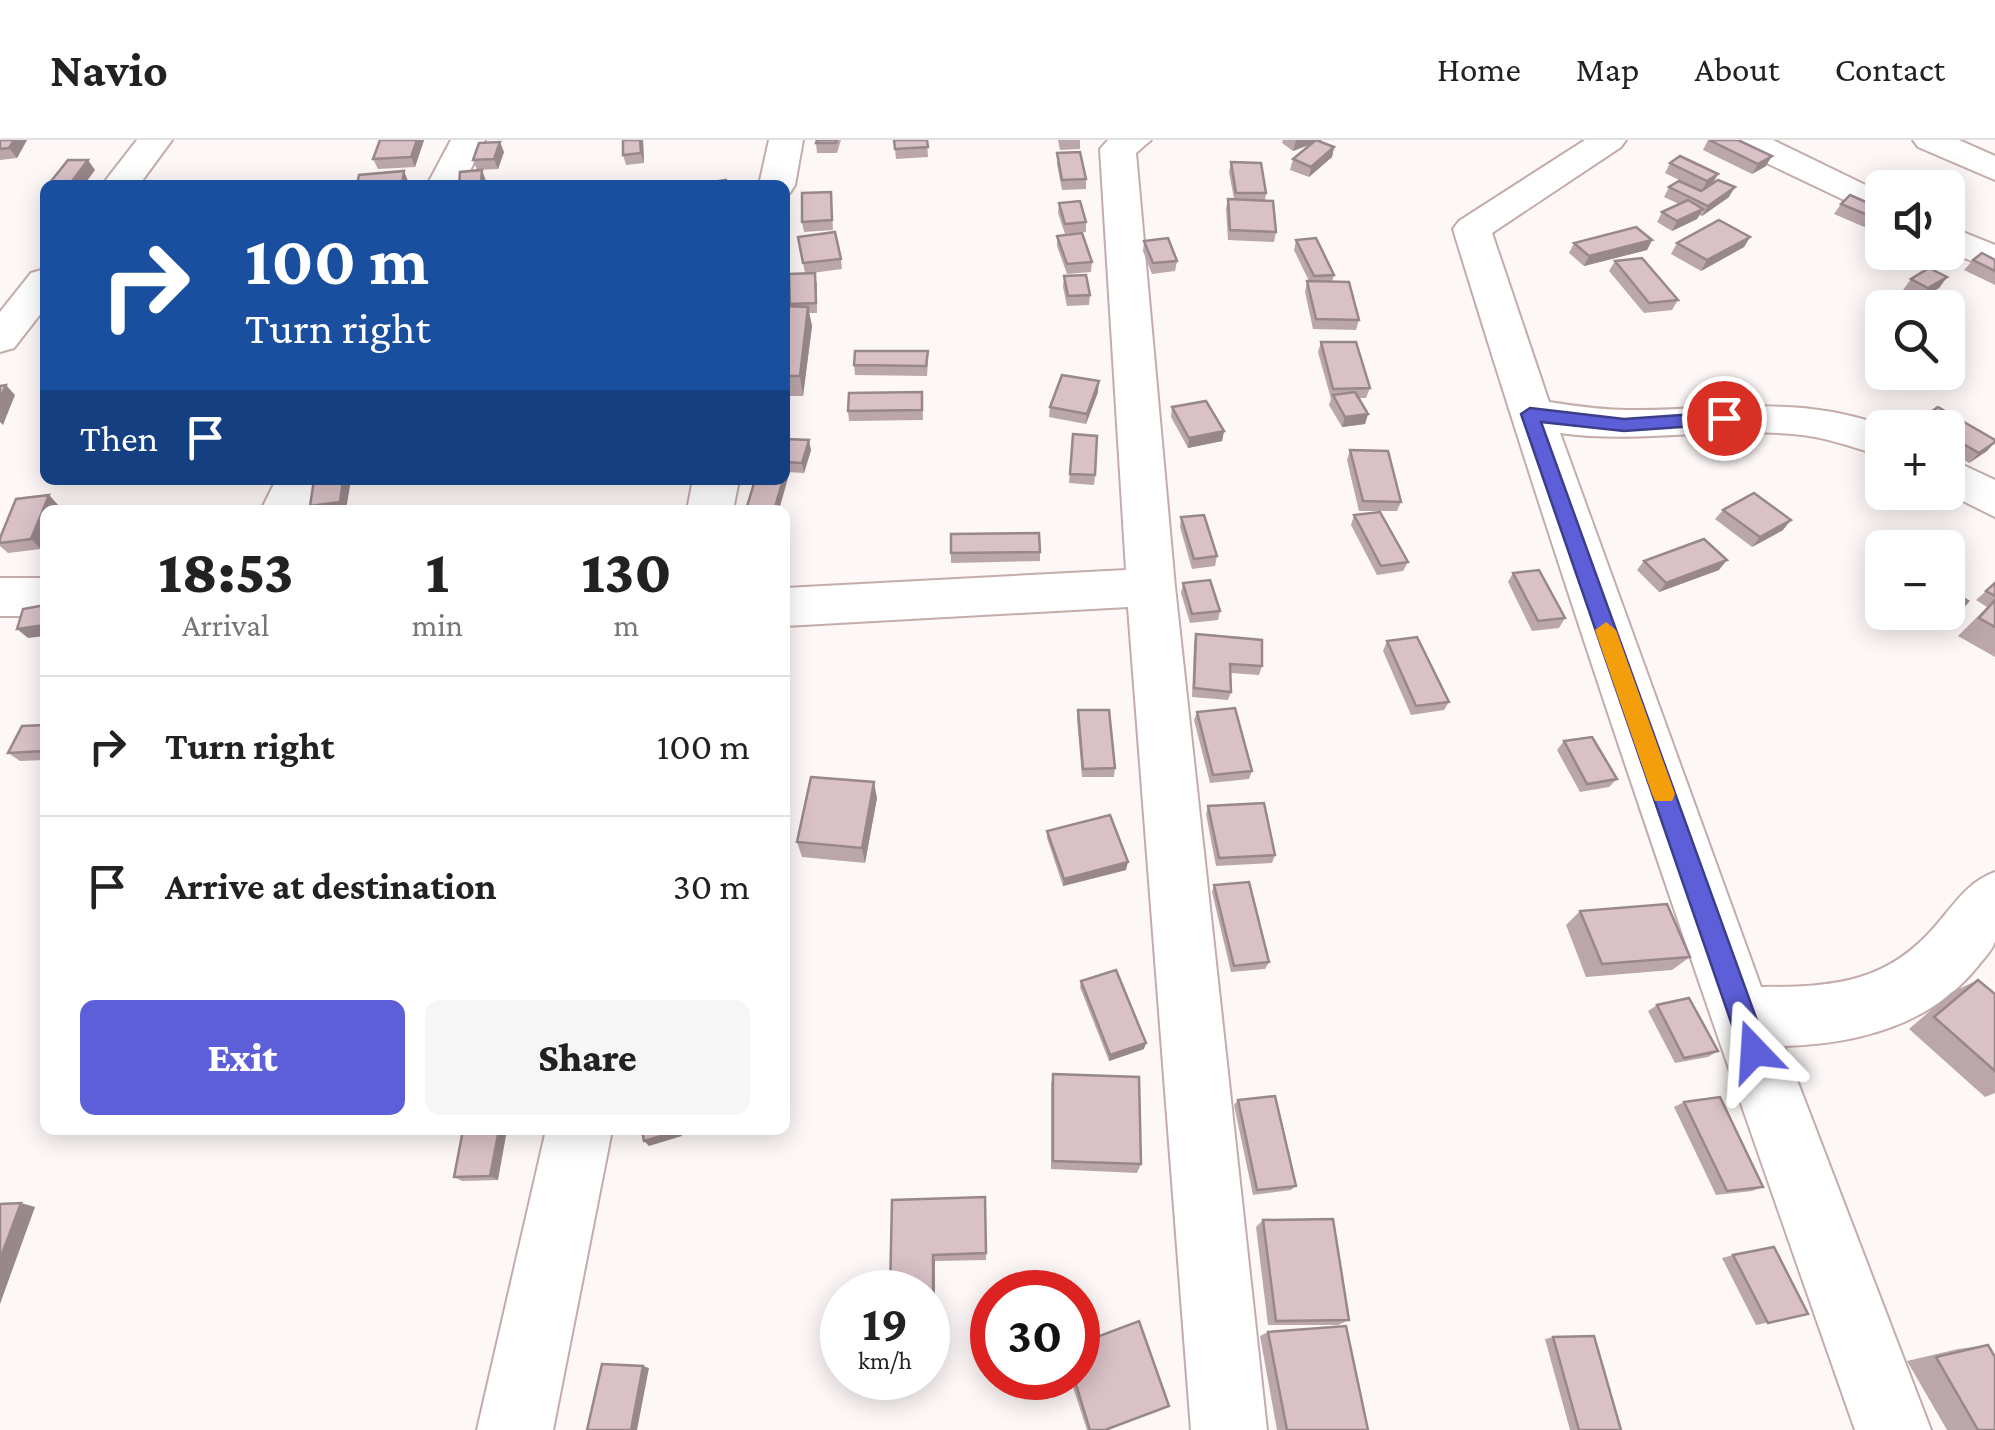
<!DOCTYPE html>
<html lang="en">
<head>
<meta charset="utf-8">
<style>
	:root { --surface:#fff; --page:#f6f6f6; --text:#222; --muted:#767676; --line:#e0e0e0; --accent:#5c5fd7 }
	body { margin:0; font-family:"Crimson Pro",serif; background:var(--page); color:var(--text); height:100vh; display:flex; flex-direction:column; font-size:38px; white-space:nowrap }
	* { box-sizing:border-box; margin:0 }
	p { font-size:32px; color:var(--muted) }
	.icon { flex:none; width:55px; height:55px; fill:none; stroke:currentColor; stroke-width:2; stroke-linecap:round; stroke-linejoin:round }
	.map { position:relative; flex:1; overflow:hidden }
	.panel { position:absolute; left:40px; top:365px; width:750px; height:630px; display:flex; flex-direction:column; background:var(--surface); border-radius:15px; box-shadow:0 5px 25px #0003 }
	.panel>* { flex:none }
	.top-card { position:absolute; left:40px; top:40px; width:750px; height:305px; border-radius:15px; box-shadow:0 5px 25px #0003; background:#1a4fa0; color:#fff; overflow:hidden }
	.tools { position:absolute; left:1865px; top:30px; display:grid; gap:20px }
	.tools a { display:grid; place-items:center; width:100px; height:100px; border-radius:15px; background:var(--surface); box-shadow:0 5px 25px #0003; font-size:50px }
	.speed { position:absolute; left:820px; top:1130px; display:flex; gap:20px; font-size:50px; font-weight:700; text-align:center }
	.speed>* { display:grid; place-content:center; width:130px; height:130px; border-radius:50%; background:var(--surface); box-shadow:0 5px 25px #0003; line-height:1 }
	.speed small { font-size:25px; font-weight:400 }
	.speed .limit { border:15px solid #d22; background:#fff; color:#111 }
	.pin { position:absolute; display:grid; place-items:center; width:85px; height:85px; color:#fff; margin:-42px; border:5px solid #fff; border-radius:50%; box-shadow:0 2px 10px #0007 }
	.me { position:absolute; width:110px; margin:-55px; rotate:340deg; stroke-linejoin:round; filter:drop-shadow(0 0 8px #0008) }
	.turn { display:flex; align-items:center; gap:35px; height:210px; padding:0 40px; font-size:45px }
	.turn .icon { width:130px; height:130px; stroke-width:2.5 }
	.turn b { display:block; font-size:70px; line-height:85px }
	.then { display:flex; align-items:center; height:95px; padding:0 40px; background:#0003; gap:20px; font-size:38px }
	.eta { display:flex; justify-content:space-evenly; align-items:center; height:170px; text-align:center }
	.eta b { font-size:60px; font-weight:800; line-height:70px }
	.primary-button { display:flex; gap:20px; margin-top:auto; padding:20px 40px }
	.primary-button a { flex:1; height:115px; border-radius:15px; background:var(--accent); color:#fff; font-size:40px; font-weight:800; line-height:115px; text-align:center }
	.primary-button a+a { background:var(--page); color:var(--text) }
	ul { padding:0; list-style:none }
	li { display:flex; align-items:center; gap:30px; height:140px; padding:0 40px; border-top:2px solid var(--line) }
	li div { flex:1 }
	li b { display:block; font-size:38px }
	li em { font-style:normal }
	header { display:flex; align-items:center; gap:60px; box-sizing:border-box; height:140px; padding:0 50px; background:var(--surface); border-bottom:2px solid var(--line) }
	header strong { font-size:48px }
	nav { display:flex; gap:55px; margin-inline-start:auto; font-size:35px }
	.map>svg:first-child { display:block }
</style>
</head>
<body>
<header>
<strong>Navio</strong>
<nav><a>Home</a><a>Map</a><a>About</a><a>Contact</a></nav>
</header>
<div class="map">
<svg width="1995" height="1290" viewBox="0 0 1995 1290">
	<rect width="100%" height="100%" fill="#fdf8f7"/>
	<g fill="none" stroke-linecap="round" stroke-linejoin="round">
		<defs>
			<g id="minor">
				<path d="M137,0H172L139,45H102Z"/>
				<path d="M451,0H485L463,45H427Z"/>
				<path d="M769,0H803L795,45L790,53L785,54V45H759Z"/>
				<path d="M1108,0H1151L1136,13L1175,447L1267,1290H1191L1128,467L785,486V448L1126,430L1100,9Z"/>
				<path d="M1585,0H1626L1621,7L1492,93L1549,262C1575,266 1601,270 1627,270C1722,271 1797,253 1890,288H1882V316C1851,307 1824,296 1792,294C1714,287 1638,304 1560,293L1761,847C1835,847 1888,843 1938,783C1956,762 1968,742 1995,732C1995,753 1995,781 1995,801C1993,810 1983,819 1978,826C1931,885 1857,904 1784,906L1931,1290H1855C1715,891 1576,492 1453,89L1459,81Z"/>
				<path d="M1728,0H1773L1882,53V78L1733,7Z"/>
				<path d="M1913,0H1959L1995,16V40L1918,7Z"/>
				<path d="M1948,86L1995,105V131L1948,111Z"/>
				<path d="M45,129V168L14,208L0,212V172L31,133Z"/>
				<path d="M1948,318L1995,340V377L1945,352Z"/>
				<path d="M276,340H322L307,370H261Z"/>
				<path d="M693,340H739L733,370H687Z"/>
				<rect x="0" y="438" width="45" height="38"/>
				<path d="M546,990H612L553,1290H477Z"/>
			</g>
		</defs>
		<use href="#minor" stroke="#c4acaa" stroke-width="4"/>
		<use href="#minor" fill="#fff" fill-rule="evenodd"/>
	</g>
	<g fill="#bba6ab">
		<path d="M0,0H27L17,18L0,20Z"/>
		<path d="M424,0L415,27L378,29L373,19Z"/>
		<path d="M623,0H643L644,23L626,25L623,15Z"/>
		<path d="M841,0L837,13H817L816,3Z"/>
		<path d="M894,0H927L928,17L896,19Z"/>
		<path d="M1058,0H1080V9L1060,10Z"/>
		<path d="M1283,0H1322L1319,1L1334,7L1332,17L1309,37L1290,30L1293,19L1311,4L1293,11L1282,3Z"/>
		<path d="M1708,0L1766,26L1752,34L1703,10Z"/>
		<path d="M504,12L498,29L477,30L473,20Z"/>
		<path d="M1057,13L1086,39V49L1062,50L1057,24Z"/>
		<path d="M1231,22L1266,53L1265,61L1276,92L1274,102L1228,100L1226,69L1228,59H1234L1229,32Z"/>
		<path d="M1670,23L1718,34L1713,43L1729,57L1702,76L1700,75L1697,79L1672,91L1657,82L1662,72L1679,64L1664,57L1669,47L1701,51L1665,33Z"/>
		<path d="M831,52L833,90L804,92L802,82Z"/>
		<path d="M1059,63L1086,82V92L1065,94L1058,73Z"/>
		<path d="M1841,64L1882,69V86L1876,92L1834,74Z"/>
		<path d="M1057,96L1092,122L1091,132L1067,134L1057,106Z"/>
		<path d="M798,97L841,119L842,129L812,133L817,143V173H809L812,186L803,256H785V166H790L789,134L805,133Z"/>
		<path d="M1750,97L1744,107L1701,131L1671,114L1677,103Z"/>
		<path d="M1296,100L1334,135L1332,142L1359,180L1356,190L1313,189L1305,152L1307,141H1309L1294,110Z"/>
		<path d="M1652,100L1647,110L1584,126L1569,113L1574,103Z"/>
		<path d="M1144,101L1177,121L1175,131L1152,134L1143,111Z"/>
		<path d="M1973,120H1995V145L1964,130Z"/>
		<path d="M1615,121L1678,160L1672,170L1644,173L1609,131Z"/>
		<path d="M1064,136L1090,155L1089,165L1067,166L1063,147Z"/>
		<path d="M1947,137L1939,148L1920,159L1903,150L1911,139Z"/>
		<path d="M1321,202L1370,248L1366,258H1359L1368,274L1365,284L1342,287L1329,265L1331,259L1318,212Z"/>
		<path d="M928,222L927,236L855,235L854,225Z"/>
		<path d="M922,252L923,280L849,281L848,271Z"/>
		<path d="M1098,252L1086,284L1049,277L1050,267Z"/>
		<path d="M1172,267L1224,291L1222,301L1188,308L1171,277Z"/>
		<path d="M1938,267L1995,300V302L1987,311L1969,323L1948,310V288H1914L1921,279Z"/>
		<path d="M1073,294L1095,335L1094,345L1069,343Z"/>
		<path d="M785,299L811,310L804,333L787,332L788,338L785,340Z"/>
		<path d="M1350,310L1401,362L1397,371H1359L1347,320Z"/>
		<path d="M49,355L58,365L56,370H45L41,409L8,413L0,406V398Z"/>
		<path d="M1723,370L1783,390L1752,407L1715,379Z"/>
		<path d="M1354,375L1408,422L1403,431L1377,435L1351,385Z"/>
		<path d="M1181,377L1217,416L1215,426L1192,429L1180,387Z"/>
		<path d="M951,394L1040,412V421L951,423Z"/>
		<path d="M1644,421L1719,430L1659,452L1637,430Z"/>
		<path d="M1513,433L1565,478L1559,488L1532,491L1508,442Z"/>
		<path d="M1183,443L1220,471L1218,480L1190,483L1181,453Z"/>
		<path d="M1995,443V517L1958,496L1987,467L1976,460Z"/>
		<path d="M1948,449L1957,474L1947,483L1928,472H1948Z"/>
		<path d="M1196,494L1262,526L1259,535L1231,533V552L1228,560L1192,557L1194,503Z"/>
		<path d="M1387,501L1449,562L1444,570L1411,575L1383,511Z"/>
		<path d="M1078,570L1115,628L1114,637H1082L1077,579Z"/>
		<path d="M1197,572L1252,631L1249,639L1210,643L1194,580Z"/>
		<path d="M45,585V620L20,621L8,613Z"/>
		<path d="M1564,601L1617,639L1609,647L1580,652L1557,610Z"/>
		<path d="M877,658L865,723L802,717L797,702Z"/>
		<path d="M1208,666L1275,715L1272,723L1216,726L1206,674Z"/>
		<path d="M1047,691L1126,730L1063,746L1047,698Z"/>
		<path d="M1214,745L1269,822L1265,829L1231,832L1212,752Z"/>
		<path d="M1580,771L1690,817L1672,830L1586,837L1566,785Z"/>
		<path d="M1978,840L1995,854V953L1985,957L1909,889L1952,852Z"/>
		<path d="M1081,841L1144,909L1109,921L1080,847Z"/>
		<path d="M1657,865L1718,911L1708,917L1675,923L1648,871Z"/>
		<path d="M1053,934L1141,1024L1137,1033L1051,1029V944Z"/>
		<path d="M1238,960L1296,1046L1291,1050L1253,1055L1234,965Z"/>
		<path d="M1684,962L1763,1047L1752,1051L1716,1055L1674,967Z"/>
		<path d="M463,990L498,1040L462,1041L454,1037Z"/>
		<path d="M985,1057L986,1120L935,1121V1184H928V1152H890Z"/>
		<path d="M1263,1080L1349,1180L1338,1185H1268L1256,1087Z"/>
		<path d="M1733,1115L1808,1174L1756,1185L1722,1118Z"/>
		<path d="M1268,1192L1368,1290H1277L1260,1196Z"/>
		<path d="M1553,1197L1621,1290H1570L1545,1199Z"/>
		<path d="M1988,1205L1995,1290H1947L1907,1221L1958,1209Z"/>
		<path d="M1070,1238H1078L1105,1290H1087Z"/>
	</g>
	<g fill="#98878b">
		<path d="M14,0H27L17,18L9,8Z"/>
		<path d="M417,0H424L415,27L411,17Z"/>
		<path d="M640,0H643L644,23L641,13Z"/>
		<path d="M1297,0H1322L1293,11L1296,1Z"/>
		<path d="M500,2L504,12L498,29L494,19Z"/>
		<path d="M1334,7L1332,17L1309,37L1311,27Z"/>
		<path d="M1772,16L1766,26L1752,34L1758,24Z"/>
		<path d="M88,20L95,30L84,45H69Z"/>
		<path d="M482,30L486,41V45H481Z"/>
		<path d="M404,31L408,41V45H402Z"/>
		<path d="M1718,34L1712,44L1702,51L1707,41Z"/>
		<path d="M1735,47L1729,57L1702,76L1708,66Z"/>
		<path d="M1703,69L1697,79L1672,91L1677,81Z"/>
		<path d="M1750,97L1744,107L1701,131L1707,120Z"/>
		<path d="M1652,100L1647,110L1584,126L1589,116Z"/>
		<path d="M1947,137L1939,148L1920,159L1928,148Z"/>
		<path d="M808,167L812,186L803,256L800,236Z"/>
		<path d="M1099,241L1098,252L1086,284L1087,274Z"/>
		<path d="M6,245L15,255L3,285L0,282V259Z"/>
		<path d="M1368,274L1365,284L1342,287L1345,277Z"/>
		<path d="M1224,291L1222,301L1188,308L1189,298Z"/>
		<path d="M809,300L811,310L804,333L802,323Z"/>
		<path d="M1995,302L1987,311L1969,323L1979,313Z"/>
		<path d="M786,328L788,338L779,370H774L783,340H785Z"/>
		<path d="M343,340H351L346,370H313L310,366Z"/>
		<path d="M49,355L58,365L56,370H45V399L41,409L31,399Z"/>
		<path d="M1791,380L1783,390L1752,407L1760,397Z"/>
		<path d="M1727,420L1719,430L1659,452L1666,443Z"/>
		<path d="M45,485V496L28,498L17,489Z"/>
		<path d="M874,642L877,658L865,723L862,708Z"/>
		<path d="M1128,722L1126,730L1063,746L1064,739Z"/>
		<path d="M1146,903L1144,909L1109,921L1110,915Z"/>
		<path d="M499,990H507L498,1040L490,1036Z"/>
		<path d="M678,990H681L682,996L649,1006L644,1001Z"/>
		<path d="M21,1063L35,1067L0,1164V1119Z"/>
		<path d="M933,1115L935,1121V1184L933,1180Z"/>
		<path d="M643,1226L649,1228L637,1290H631Z"/>
	</g>
	<g fill="#d9c1c7" stroke="#98878b" stroke-width="2.5">
		<path d="M0,0H14L9,8L0,9Z"/>
		<path d="M380,0H417L411,17L373,19Z"/>
		<path d="M623,0H640L641,13L623,15Z"/>
		<path d="M817,0H837L836,3H816Z"/>
		<path d="M894,0H927L928,7L895,9Z"/>
		<path d="M1316,0L1334,7L1311,27L1293,19Z"/>
		<path d="M1709,0H1738L1772,16L1758,24Z"/>
		<path d="M500,2L494,19L473,20L479,3Z"/>
		<path d="M1080,12L1086,39L1062,40L1057,13Z"/>
		<path d="M1680,16L1718,34L1707,41L1670,23Z"/>
		<path d="M68,20H88L69,45H48Z"/>
		<path d="M1231,22L1261,23L1266,53H1236Z"/>
		<path d="M482,30L481,45H459L460,32Z"/>
		<path d="M404,31L402,45H357L359,35Z"/>
		<path d="M726,40L728,45H707L706,43Z"/>
		<path d="M1718,40L1735,47L1708,66L1669,47L1679,41L1701,51Z"/>
		<path d="M831,52L832,80L802,82V53Z"/>
		<path d="M1850,55L1882,69V81L1841,64Z"/>
		<path d="M1228,59L1273,61L1276,92L1230,90Z"/>
		<path d="M1688,60L1703,69L1677,81L1662,72Z"/>
		<path d="M1080,61L1086,82L1065,84L1059,63Z"/>
		<path d="M1719,80L1750,97L1707,120L1677,103Z"/>
		<path d="M1636,87L1652,100L1589,116L1574,103Z"/>
		<path d="M835,92L841,119L803,123L798,97Z"/>
		<path d="M1082,93L1092,122L1067,124L1057,96Z"/>
		<path d="M1168,98L1177,121L1153,123L1144,101Z"/>
		<path d="M1316,98L1334,135L1314,136L1296,100Z"/>
		<path d="M1982,113L1995,120V131L1973,120Z"/>
		<path d="M1642,118L1678,160L1649,163L1615,121Z"/>
		<path d="M1929,128L1947,137L1928,148L1911,139Z"/>
		<path d="M815,133L816,163L790,164L789,134Z"/>
		<path d="M1086,135L1090,155L1068,156L1064,136Z"/>
		<path d="M1307,141L1349,142L1359,180L1316,179Z"/>
		<path d="M785,166L808,167L800,236H785Z"/>
		<path d="M1948,190L1960,197L1948,205Z"/>
		<path d="M1321,202H1356L1370,248L1333,249Z"/>
		<path d="M855,211H928L926,226L854,225Z"/>
		<path d="M1062,235L1099,241L1087,274L1050,267Z"/>
		<path d="M6,245L0,259V246Z"/>
		<path d="M922,252V270L848,271L849,253Z"/>
		<path d="M1355,252L1368,274L1345,277L1333,255Z"/>
		<path d="M1206,261L1224,291L1189,298L1172,267Z"/>
		<path d="M1938,267L1995,300V302L1979,313L1948,295V288H1935L1921,279Z"/>
		<path d="M1073,294L1097,296L1095,335L1070,334Z"/>
		<path d="M785,299L809,300L802,323L785,322Z"/>
		<path d="M1350,310L1388,311L1401,362L1363,361Z"/>
		<path d="M314,340H343L340,362L310,366Z"/>
		<path d="M755,340H783L774,370H746Z"/>
		<path d="M1754,353L1791,380L1760,397L1723,370Z"/>
		<path d="M49,355L31,399L0,403V398L16,359Z"/>
		<path d="M1380,372L1408,422L1381,426L1354,375Z"/>
		<path d="M1204,375L1217,416L1194,419L1181,377Z"/>
		<path d="M1039,393L1040,412L951,413V394Z"/>
		<path d="M1704,399L1727,420L1666,443L1644,421Z"/>
		<path d="M1539,430L1565,478L1538,481L1513,433Z"/>
		<path d="M1210,440L1220,471L1192,474L1183,443Z"/>
		<path d="M1995,443V456L1986,451Z"/>
		<path d="M1948,449L1968,461L1957,474L1948,469Z"/>
		<path d="M1995,460V487L1979,478Z"/>
		<path d="M45,465V485L17,489L23,469Z"/>
		<path d="M1196,494L1262,500V526L1230,524L1231,552L1194,548Z"/>
		<path d="M1417,497L1449,562L1416,566L1387,501Z"/>
		<path d="M1235,568L1252,631L1213,635L1197,572Z"/>
		<path d="M1078,570H1109L1115,628L1083,629Z"/>
		<path d="M45,585V611L8,613L22,586Z"/>
		<path d="M1592,597L1617,639L1587,644L1564,601Z"/>
		<path d="M811,637L874,642L862,708L797,702Z"/>
		<path d="M1264,663L1275,715L1219,718L1208,666Z"/>
		<path d="M1110,675L1128,722L1064,739L1047,691Z"/>
		<path d="M1249,742L1269,822L1234,826L1214,745Z"/>
		<path d="M1667,764L1690,817L1602,824L1580,771Z"/>
		<path d="M1116,830L1146,903L1110,915L1081,841Z"/>
		<path d="M1978,840L1995,854V931L1934,877Z"/>
		<path d="M1689,858L1718,911L1684,918L1657,865Z"/>
		<path d="M1053,934L1139,937L1141,1024L1053,1021Z"/>
		<path d="M1275,956L1296,1046L1257,1050L1238,960Z"/>
		<path d="M1720,957L1763,1047L1727,1051L1684,962Z"/>
		<path d="M463,990H499L490,1036L454,1037Z"/>
		<path d="M642,990H678V991L644,1001Z"/>
		<path d="M985,1057L986,1113L933,1115V1180H928V1152H890L892,1060Z"/>
		<path d="M21,1063L0,1119V1064Z"/>
		<path d="M1333,1079L1349,1180L1276,1181L1263,1080Z"/>
		<path d="M1774,1107L1808,1174L1768,1183L1733,1115Z"/>
		<path d="M1139,1181L1169,1266L1105,1290H1090L1074,1238H1078V1204Z"/>
		<path d="M1346,1186L1368,1290H1287L1268,1192Z"/>
		<path d="M1594,1196L1621,1290H1579L1553,1197Z"/>
		<path d="M1988,1205L1995,1217V1290H1978L1936,1217Z"/>
		<path d="M602,1224L643,1226L631,1290H587Z"/>
	</g>
	<path fill="#5c5fd7" stroke="#3c3e8c" stroke-width="2.5" d="M1530,268L1624,279L1724,272L1733,278L1724,284L1624,291L1541,282L1768,911L1764,920L1754,924L1745,920L1741,911L1521,274Z"/>
	<path fill="#f59e0b" d="M1606,482L1616,490L1675,654L1672,661H1655L1652,654L1595,490Z"/>
</svg>
<div class="tools">
<a><svg class="icon" aria-label="sound" viewBox="0 0 24 24"><path d="M4 9h4l5-4v14l-5-4H4zM17 9q2 3 0 6"/></svg></a>
<a><svg class="icon" aria-label="search" viewBox="0 0 24 24"><circle cx="10" cy="10" r="6"/><path d="M15 15l6 6"/></svg></a>
<a>+</a>
<a>−</a>
</div>
<div class="speed"><div>19<small>km/h</small></div><div class="limit">30</div></div>
<div class="pin" style="left:1724px;top:278px;background:#d93025"><svg class="icon" aria-label="arrive" viewBox="0 0 24 24"><path d="M6 21V4h12l-3 4 3 4H6"/></svg></div>
<svg class="me" style="left:1754px;top:911px" viewBox="-20 -20 40 40"><path d="M0-17L14 15 0 8-14 15z" fill="#5c5fd7" stroke="#fff" stroke-width="4"/></svg>
<div class="top-card">
<div class="turn"><svg class="icon" aria-label="right" viewBox="0 0 24 24"><path d="M7 20v-9h11M14 6l5 5-5 5"/></svg><div><b>100 m</b>Turn right</div></div>
<div class="then">Then<svg class="icon" aria-label="arrive" viewBox="0 0 24 24"><path d="M6 21V4h12l-3 4 3 4H6"/></svg></div>
</div>
<section class="panel">
<div class="eta">
<div><b>18:53</b><p>Arrival</p></div>
<div><b>1</b><p>min</p></div>
<div><b>130</b><p>m</p></div>
</div>
<ul>
<li><svg class="icon" aria-label="right" viewBox="0 0 24 24"><path d="M7 20v-9h11M14 6l5 5-5 5"/></svg><div><b>Turn right</b></div><em>100 m</em></li>
<li><svg class="icon" aria-label="arrive" viewBox="0 0 24 24"><path d="M6 21V4h12l-3 4 3 4H6"/></svg><div><b>Arrive at destination</b></div><em>30 m</em></li>
</ul>
<div class="primary-button"><a>Exit</a><a>Share</a></div>
</section>
</div>
</body>
</html>
